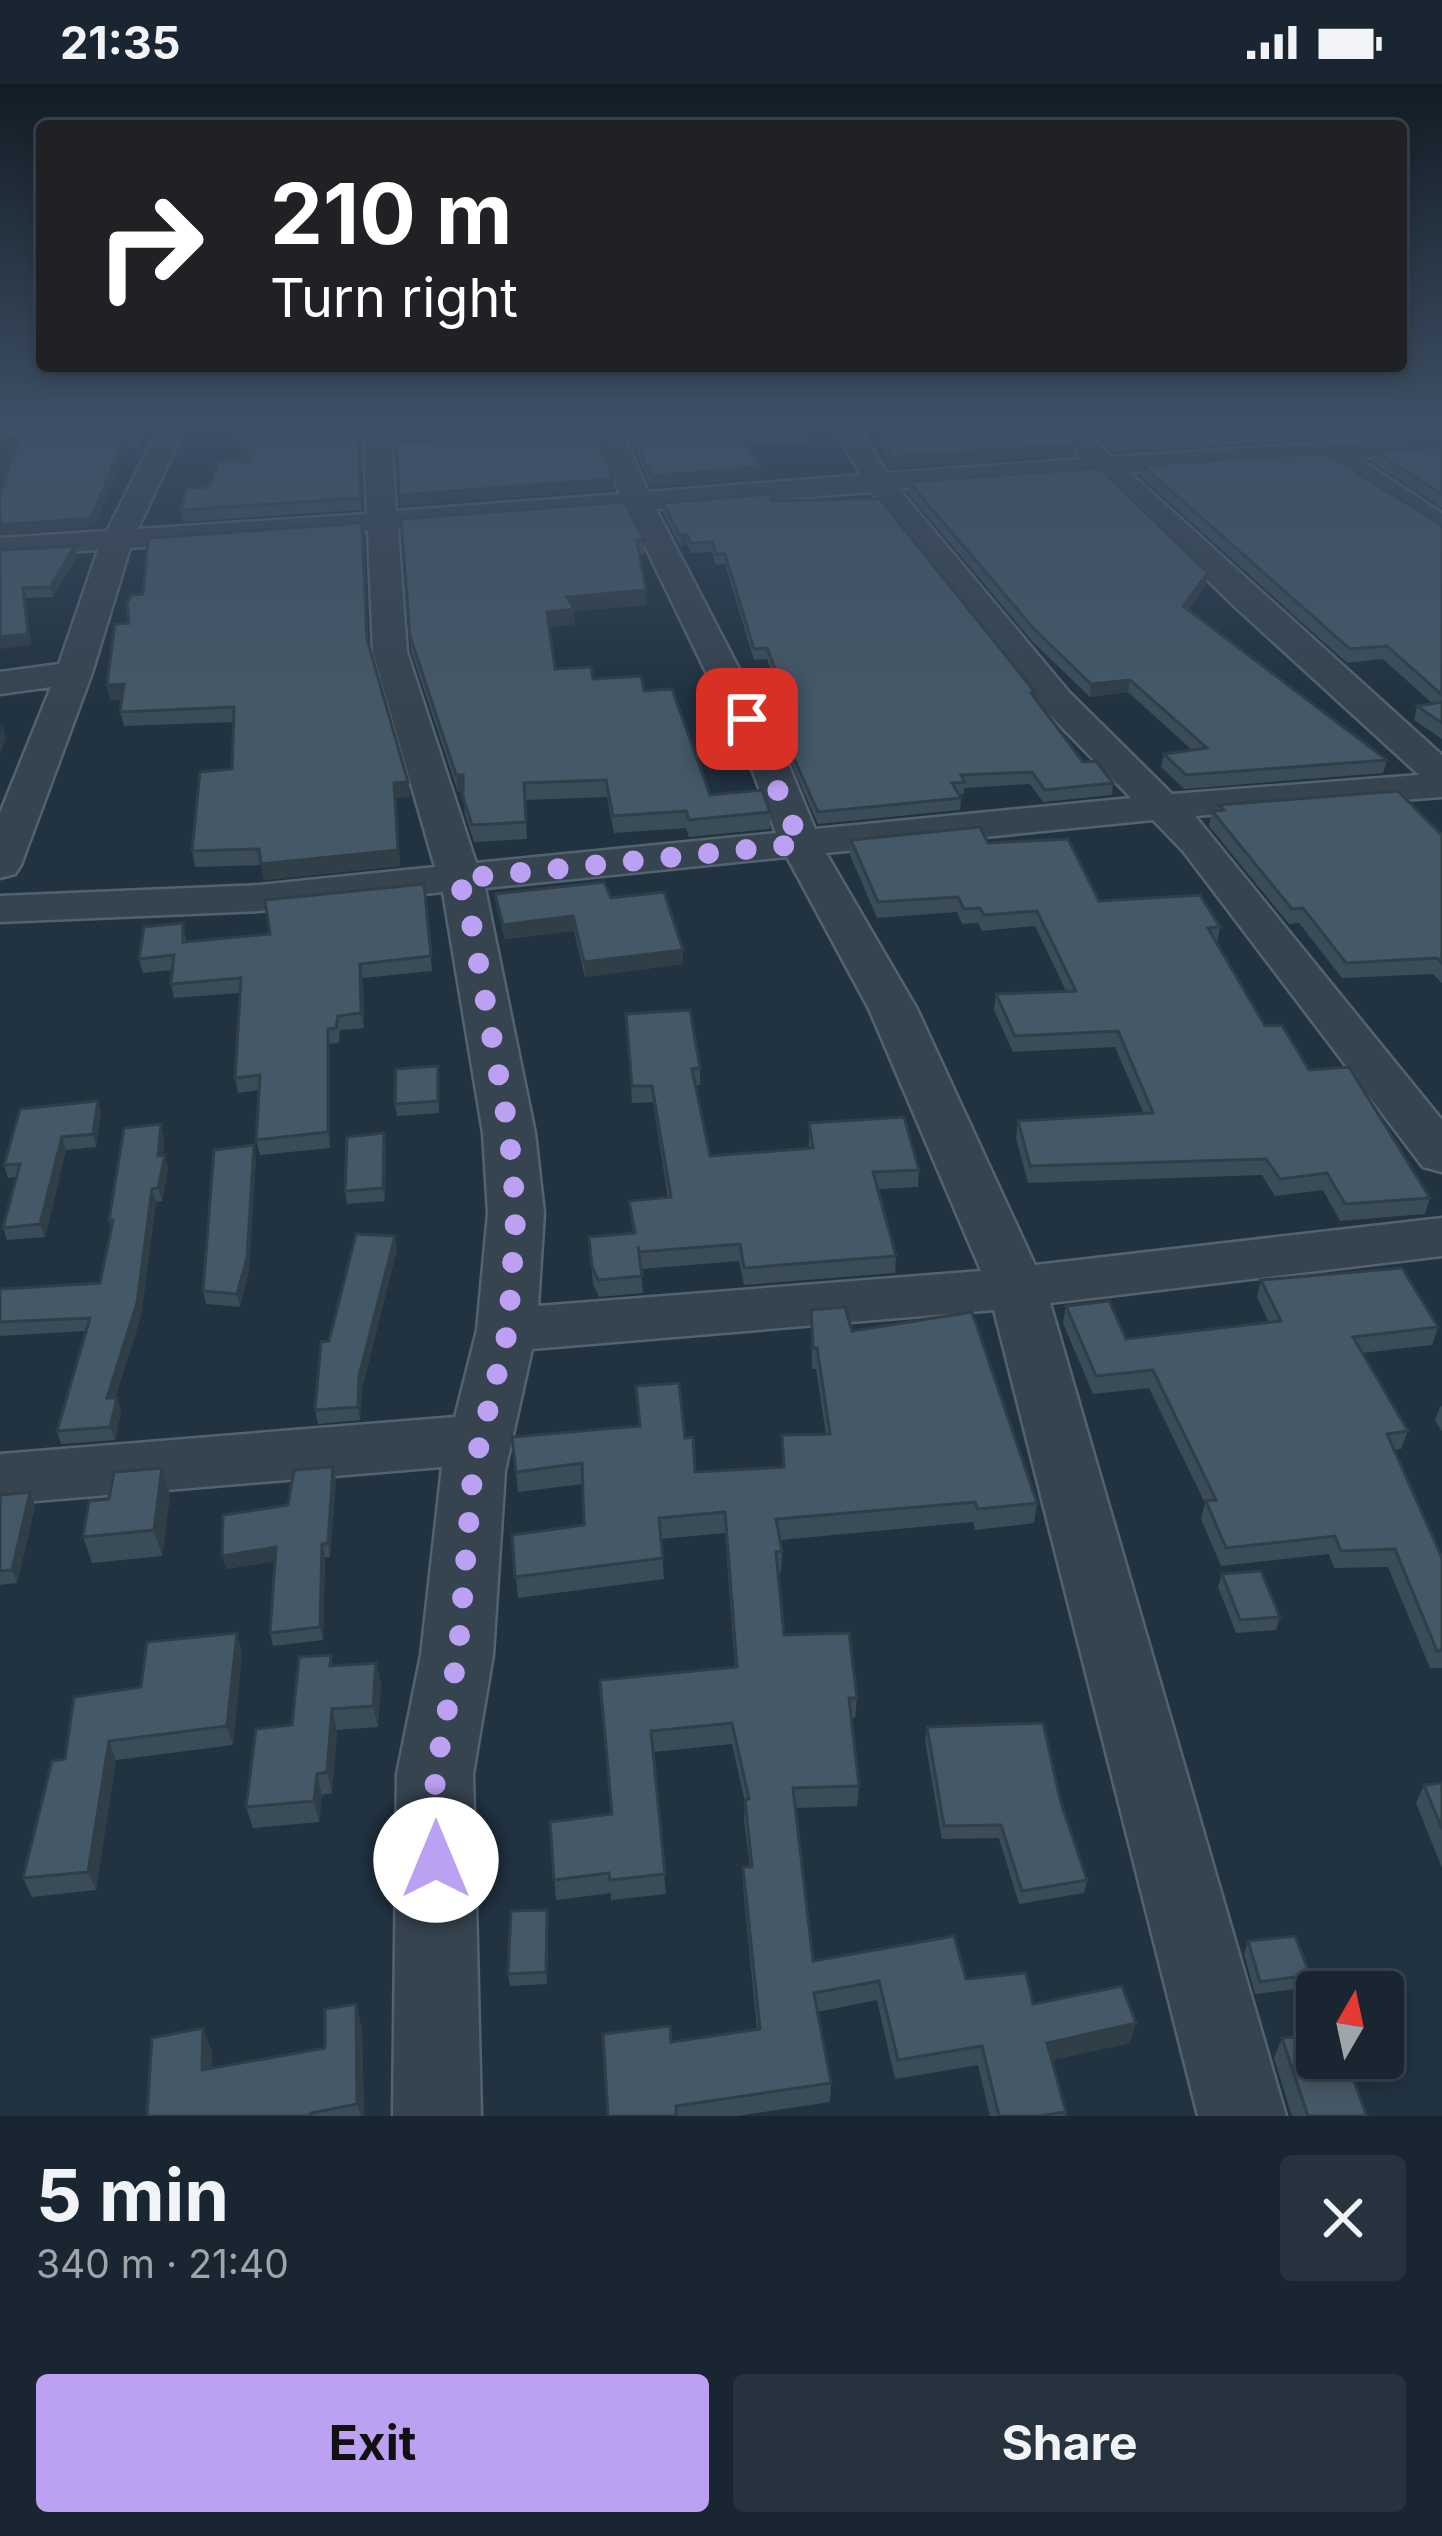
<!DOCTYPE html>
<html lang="en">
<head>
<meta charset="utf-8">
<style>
	:root { --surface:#192631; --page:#26323d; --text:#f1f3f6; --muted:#9fa5ab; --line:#37434d; --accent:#bca0f2 }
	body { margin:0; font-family:Inter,sans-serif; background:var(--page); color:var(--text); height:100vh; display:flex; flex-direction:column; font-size:45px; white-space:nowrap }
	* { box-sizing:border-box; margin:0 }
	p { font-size:39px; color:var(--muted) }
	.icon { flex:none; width:66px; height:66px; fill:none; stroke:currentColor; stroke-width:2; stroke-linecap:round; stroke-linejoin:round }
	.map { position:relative; height:2032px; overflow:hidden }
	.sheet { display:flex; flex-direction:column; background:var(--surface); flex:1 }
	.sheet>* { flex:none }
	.top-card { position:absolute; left:36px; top:36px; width:1371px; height:252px; border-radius:12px; box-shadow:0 6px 18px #0003,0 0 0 3px var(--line); background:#202124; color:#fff; overflow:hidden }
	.needle { width:78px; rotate:9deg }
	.tools { position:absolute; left:1296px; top:1887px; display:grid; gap:24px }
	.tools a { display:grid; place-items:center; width:108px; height:108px; border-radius:12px; background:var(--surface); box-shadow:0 6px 18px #0003,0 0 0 3px var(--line); font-size:60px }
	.pin { position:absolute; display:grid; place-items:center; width:102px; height:102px; color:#fff; margin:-51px; border-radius:24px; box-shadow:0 6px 18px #0006 }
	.me { position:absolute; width:132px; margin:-66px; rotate:0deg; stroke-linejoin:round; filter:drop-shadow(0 0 9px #0008) }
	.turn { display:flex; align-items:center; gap:42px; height:252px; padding:0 36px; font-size:54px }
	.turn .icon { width:156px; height:156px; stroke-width:2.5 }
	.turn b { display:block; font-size:84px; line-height:102px }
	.round { display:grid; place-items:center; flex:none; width:126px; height:126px; border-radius:12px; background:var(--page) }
	.headline { display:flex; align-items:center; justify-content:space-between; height:204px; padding:0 36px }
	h1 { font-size:72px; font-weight:700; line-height:90px }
	.cta { display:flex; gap:24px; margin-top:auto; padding:24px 36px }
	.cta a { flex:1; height:138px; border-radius:12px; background:var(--accent); color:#111; font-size:48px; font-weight:700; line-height:138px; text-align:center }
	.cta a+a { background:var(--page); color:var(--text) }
	.status { display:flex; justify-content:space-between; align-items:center; height:84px; padding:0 60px; background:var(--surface); direction:ltr }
	.status svg { height:33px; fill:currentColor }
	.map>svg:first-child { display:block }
</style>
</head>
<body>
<div class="status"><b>21:35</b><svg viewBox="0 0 49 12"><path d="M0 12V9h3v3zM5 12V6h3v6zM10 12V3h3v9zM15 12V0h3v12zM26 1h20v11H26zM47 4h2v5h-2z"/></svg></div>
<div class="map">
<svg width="1442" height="2032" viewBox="0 0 1442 2032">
	<rect width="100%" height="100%" fill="#213241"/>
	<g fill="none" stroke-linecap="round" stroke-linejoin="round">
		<defs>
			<path id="minor" d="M163,335H189L138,445L367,430L363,335H389L390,351L508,338L521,346L508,354L392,367L396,427L620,410L591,335H617L648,408L861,391L827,335H853L887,389L1083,375L1044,335H1072L1112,373L1311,360L1323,355L1335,359L1442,353V369L1358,374L1442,429V451L1324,376L1129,388L1442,671V713L1195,732L1442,1036V1088L1423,1083L1183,767L1153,736L826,769L917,925L1035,1181L1442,1134V1172L1050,1219L1286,2032H1198L994,1226L532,1265L505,1387L493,1571L473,1690L481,2032H393L397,1690L421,1571L442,1383L0,1420V1370L455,1333L477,1246L488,1129L483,1049L443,808L259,827L0,838V812L259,801L435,783L373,568L368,447L130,464L92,589L21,781L15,790L0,794V729L51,603L0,610V588L59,580L98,466L0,472V454L107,447ZM1099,390L1233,521L1419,691L1172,710L1069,608L899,405ZM871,408L1043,624L1131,714L815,745L786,675L656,425ZM628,427L748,675L776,749L476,779L407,568L398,445ZM787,773L869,925L981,1187L538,1222L544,1129L535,1049L485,804Z"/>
		</defs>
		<use href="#minor" stroke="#54626e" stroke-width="5"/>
		<use href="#minor" fill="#364450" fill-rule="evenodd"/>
	</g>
	<g fill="#3b4c59">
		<path d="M0,335H152L141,364L126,365L94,443L17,363L0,364Z"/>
		<path d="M221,335H358L362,426L183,438L181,426L209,403L245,377Z"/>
		<path d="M622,335H829L828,346L806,347V359L745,361L759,395L651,403Z"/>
		<path d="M857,335H1050L1074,360L1073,371L893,384L871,343H864Z"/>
		<path d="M1079,335H1442V349L1336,354L1321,351L1310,356L1114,368Z"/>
		<path d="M1442,363V424L1372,378L1374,367Z"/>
		<path d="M1142,381L1442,441V655L1414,636L1417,622L1433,620L1383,575L1347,579L1140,392Z"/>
		<path d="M909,398L1208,489L1206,501L1188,526L1387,676L1383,689L1184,705L1161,683L1164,670L1192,666L1128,608L1090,613L1032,557L908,409Z"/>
		<path d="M772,417L1035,613L1083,678L1113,699L1112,711L1043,718L1030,700L964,704V710L959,711L961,714L960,726L818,740L773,639V628L786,627L767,575L754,576L725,480L716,481L712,468L691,469L687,460L681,463L663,429V419Z"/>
		<path d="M401,435L644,456V471H639L646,521L574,527L575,540L549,543L555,585L644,607L710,711L770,728V745L689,753L686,744L614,749L607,713L525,716L527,755L474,758L465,730L463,708H458L411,567Z"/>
		<path d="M364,452L368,560L408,698L410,713L396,714L400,782L264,796L261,781L195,783L192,767L232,685L234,638L124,642L120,628L122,615L110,616L107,601L129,539L143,510Z"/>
		<path d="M75,462L77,472L53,513L25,514L31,561L0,466Z"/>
		<path d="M1218,721L1442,751V899L1433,890L1342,894L1299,839L1289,840L1209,742L1212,727H1216Z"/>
		<path d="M851,756L988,759L1099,817L1220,843L1217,859L1265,942L1430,1114L1425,1130L1340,1137L1323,1106L1275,1112L1262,1091L1028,1099L1016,1054L1018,1037L1144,1030L1115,963L1013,968L994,926L996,910L1066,907L1035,842L982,847L978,839L962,840L957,828L877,834L850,771Z"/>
		<path d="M424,800L432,887L363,894L364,944L340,946L339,959L330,960V1064L260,1071L256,1056L259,1006L238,1009L235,994L240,909L174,914L171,900L172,886L143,889L139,875L183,839L186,858L270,850Z"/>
		<path d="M495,810L611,814L683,866V880L585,893L574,847L505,855L497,825Z"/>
		<path d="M626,930L700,984V1001H695L710,1072L809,1065V1039L919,1086L918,1103L878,1105L896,1172L895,1189L744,1201L739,1177L641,1185L643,1209L599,1213L593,1200L589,1153L633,1149L629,1117L668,1114L653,1018L632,1019Z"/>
		<path d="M438,982L439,1029L397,1032L395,1020Z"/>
		<path d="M98,1017L101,1029L96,1063L66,1066L45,1153L7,1156L3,1144L16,1093L8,1094L4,1081Z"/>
		<path d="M164,1053L163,1071L168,1084L162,1117L156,1118L141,1232L115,1314L121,1327L115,1356L61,1360L57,1347L86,1247L0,1252V1205L100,1199L112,1145L109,1136Z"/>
		<path d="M386,1062L385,1117L347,1120L345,1107Z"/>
		<path d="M256,1073L249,1186L240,1223L206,1220L203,1207Z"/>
		<path d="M397,1165L362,1305L360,1336L318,1340L315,1326L329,1257Z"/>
		<path d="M1261,1196L1438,1243L1432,1261L1362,1269L1408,1347L1401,1365L1394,1366L1442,1474V1584H1430L1388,1483L1334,1484L1329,1470L1221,1482L1201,1435L1205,1419L1149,1304L1093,1310L1063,1239L1066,1222L1126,1255L1269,1239L1257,1213Z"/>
		<path d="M811,1226L852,1247L1037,1419L1034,1439L975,1446L973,1438L780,1456L782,1467L781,1488H778L784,1551L857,1614L855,1634H851L859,1702L857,1722L796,1724L813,1877L966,1895L1130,1959L1052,1976L1066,2028L1065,2032H990L978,1981L895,1995L877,1916L817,1928L831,1999L830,2018L737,2032H608L671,1958L757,1945L743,1803V1783H750L744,1736L745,1718L732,1660L653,1668L666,1810L611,1816V1809L556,1816L550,1738L612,1730L600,1596L735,1584L725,1449L661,1455L664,1495L518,1514L512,1451L584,1441L583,1400L518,1408L512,1353L685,1354L695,1388L782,1383V1351L826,1350L816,1285H812Z"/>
		<path d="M1442,1322V1348L1435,1336L1440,1323Z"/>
		<path d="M336,1396L330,1473H325L323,1556L273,1562L270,1549L275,1477L226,1485L288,1421Z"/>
		<path d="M30,1408L35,1422L17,1499L0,1501V1411Z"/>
		<path d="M170,1410L162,1472L92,1479L83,1453Z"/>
		<path d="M1222,1490L1280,1533L1276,1546L1236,1549L1218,1503Z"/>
		<path d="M242,1568L233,1661L116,1676L96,1806L32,1813L23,1794L65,1675L141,1603Z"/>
		<path d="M331,1571L333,1582L376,1579L381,1600L378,1643L337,1646L332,1709L322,1711L319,1738L253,1744L246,1723Z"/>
		<path d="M927,1643L1061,1719L1087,1796L1084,1809L1019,1820L999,1754L942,1755L925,1656Z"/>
		<path d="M1442,1699V1784L1416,1719L1424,1701Z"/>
		<path d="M548,1839L547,1900L510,1902L508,1890Z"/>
		<path d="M1248,1857L1310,1891L1304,1904L1255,1910L1244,1870Z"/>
		<path d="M362,1943L364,2032H147L203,1944L212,1968V1984L325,1964Z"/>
		<path d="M1282,1954L1367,2032H1292L1274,1974Z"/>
	</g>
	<g fill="#303e48">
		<path d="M147,335H152L141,364L140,355Z"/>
		<path d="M393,335H492L394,346Z"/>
		<path d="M1323,340L1321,351L1310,356L1312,345Z"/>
		<path d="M20,353L22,362L0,364V355Z"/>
		<path d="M124,356L126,365L94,443L0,451V441Z"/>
		<path d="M1074,360L1073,371L893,384V373Z"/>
		<path d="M759,383V395L651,403V392Z"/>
		<path d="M613,395L614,406L400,422L399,411Z"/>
		<path d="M687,450V460L681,463L680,452Z"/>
		<path d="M75,462L77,472L53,513L50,503Z"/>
		<path d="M1208,489L1206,501L1181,534L1183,522Z"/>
		<path d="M23,504L31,561L0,565V553Z"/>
		<path d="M646,506V521L574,527L575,540L548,543L547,528L567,513Z"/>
		<path d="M1130,596L1128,608L1090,613L1091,600Z"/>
		<path d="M124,600L127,614L110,616L107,601Z"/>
		<path d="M2,640L6,654L0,671V647Z"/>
		<path d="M456,691H463L465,708H458Z"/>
		<path d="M408,698L410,713L396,714L400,782L264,796L261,780L394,699Z"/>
		<path d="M573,832L574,847L505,855L503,841Z"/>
		<path d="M683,866V880L585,893L584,878Z"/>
		<path d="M360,880L363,894L364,944L361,929Z"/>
		<path d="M328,945L330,960V1064L328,1048Z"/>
		<path d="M98,1017L101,1029L96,1063L93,1050Z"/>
		<path d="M161,1040L164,1053L162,1084L158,1072Z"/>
		<path d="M384,1049L386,1062L385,1117L383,1104Z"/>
		<path d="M62,1053L66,1066L45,1153L40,1140Z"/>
		<path d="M254,1061L256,1073L249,1186L240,1223L237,1210Z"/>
		<path d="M165,1071L168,1084L162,1117L158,1104Z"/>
		<path d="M152,1105L156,1118L141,1232L111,1328L107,1314Z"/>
		<path d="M395,1152L397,1165L362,1305L360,1336L358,1323L359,1292Z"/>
		<path d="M117,1314L121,1327L115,1356L110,1343Z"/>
		<path d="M333,1383L336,1396L330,1473L328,1459Z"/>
		<path d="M162,1384L170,1410L162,1472L154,1446Z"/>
		<path d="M30,1408L35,1422L17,1499L12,1486Z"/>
		<path d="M322,1460L325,1473L323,1556L320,1543Z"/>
		<path d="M276,1463L279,1476L226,1485L222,1472Z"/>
		<path d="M237,1549L242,1568L233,1661L227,1642Z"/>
		<path d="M376,1579L381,1600L378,1643L373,1622Z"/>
		<path d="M332,1625L337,1646L332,1709L327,1688Z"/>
		<path d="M109,1657L116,1676L96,1806L88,1788Z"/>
		<path d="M317,1690L322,1711L319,1738L314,1717Z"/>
		<path d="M547,1826L548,1839L547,1900L546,1888Z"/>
		<path d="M356,1920L362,1943L364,2032H361L357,2020Z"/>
		<path d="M1136,1939L1130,1959L1042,1978L1047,1959Z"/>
		<path d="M203,1944L212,1968L211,2009L202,1986Z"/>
	</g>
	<g fill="#455867" stroke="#303e48" stroke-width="3">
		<path d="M0,335H147L140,355L124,356L91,434L0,441V412L20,353L0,355Z"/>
		<path d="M226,335H358L361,414L181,426L186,404L209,403L218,378L250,377Z"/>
		<path d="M523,335H590L613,395L399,411L396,360L508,348Z"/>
		<path d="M626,335H822L799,337L806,348L739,351L759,383L651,392Z"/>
		<path d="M873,335H1050L1074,360L893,373Z"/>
		<path d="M1091,335H1442V338L1338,344L1323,340L1312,345L1115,357Z"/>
		<path d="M1442,363V410L1374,367Z"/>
		<path d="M1325,369L1442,441V611L1387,562L1350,565L1142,381Z"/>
		<path d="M1099,384L1208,489L1183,522L1387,676L1186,691L1164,670L1207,664L1130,596L1091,600L1034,545L909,398Z"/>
		<path d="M771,410L772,417L880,415L1035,608L1031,609L1083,678L1096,677L1113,699L1045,706L1032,688L961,691L965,698L952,699L961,714L818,728L773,628L791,626L767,564L754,565L725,470H716L712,458L690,459L687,450L680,452L663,419Z"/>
		<path d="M625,418L644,456L637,457L646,506L567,513L574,525L547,528L555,585L591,583L593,595L641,592L644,607L672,605L710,711L762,706L770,728L689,736L686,727L613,732L606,696L524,699L526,738L472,741L463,713V691H456L410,552L401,435Z"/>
		<path d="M362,439L367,555L408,698L394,699L398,766L261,780L259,765L192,767L200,688L232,685L234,623L120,628L124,600L107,601L115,540L129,539L127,519L132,511L143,510L148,454Z"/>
		<path d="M75,462L50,503L23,504L28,550L0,553V466Z"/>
		<path d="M1442,618V639L1417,622Z"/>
		<path d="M1398,707L1442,751V879L1437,874L1346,879L1303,824L1292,825L1212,727L1224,726L1218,721Z"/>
		<path d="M980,743L988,759L1068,755L1099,817L1200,811L1220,843L1208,844L1265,942L1282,941L1309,986L1349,983L1430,1114L1345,1120L1327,1089L1280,1095L1266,1075L1030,1082L1018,1037L1153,1029L1118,947L1015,952L996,910L1076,907L1037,827L984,831L980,824L964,825L958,813L878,818L851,756Z"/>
		<path d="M604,798L611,814L664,808L683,866L584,878L573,832L503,841L495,810Z"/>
		<path d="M424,800L431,872L360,880L361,929L338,932L336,944L328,945V1048L256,1056L260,991L235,994L241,894L171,900L174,871L139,875L144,843L183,839V858L270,850L265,816Z"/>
		<path d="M690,926L700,984L692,985L710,1072L813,1064L809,1039L904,1033L919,1086L873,1088L896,1172L744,1184L740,1160L639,1168L638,1162L642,1192L598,1196L592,1183L589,1153L635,1149L629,1117L671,1113L652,1002H632L626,930Z"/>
		<path d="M438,982V1017L395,1020L396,985Z"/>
		<path d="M98,1017L93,1050L62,1053L40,1140L3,1144L20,1080L4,1081L20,1025Z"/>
		<path d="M161,1040L158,1072L165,1071L158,1104L152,1105L137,1219L107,1314H117L110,1343L57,1347L90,1234L0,1238V1205L100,1199L113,1136H109L124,1044Z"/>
		<path d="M384,1049L383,1104L345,1107L347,1053Z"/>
		<path d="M254,1061L247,1174L237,1210L203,1207L214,1066Z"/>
		<path d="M356,1150L395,1152L359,1292L358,1323L315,1326L321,1258L329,1257Z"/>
		<path d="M1402,1184L1438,1243L1353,1253L1408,1347L1387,1350L1442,1474V1566L1437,1567L1395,1465L1341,1467L1335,1452L1226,1464L1206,1417L1216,1416L1153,1286L1096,1292L1066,1222L1109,1217L1126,1255L1281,1237L1261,1196Z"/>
		<path d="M845,1223L852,1247L972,1228L1037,1419L978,1425L975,1418L776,1435L782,1467L776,1468L784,1551L849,1549L857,1614H849L859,1702L793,1704L813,1877L954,1852L966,1895L1026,1889L1033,1920L1122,1902L1136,1939L1047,1959L1066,2028L1040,2032H999L982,1962L898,1976L879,1897L814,1909L831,1999L676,2022V2032H608L603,1950L670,1942L671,1958L760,1945L743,1783H752L745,1716L749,1715L732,1639L651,1647L665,1790L610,1796L609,1789L554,1796L550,1738L612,1730L600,1596L737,1583L725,1428L659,1434L663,1474L515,1493L512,1451L584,1441L582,1379L516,1388L512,1353L640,1342L636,1302L679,1299L685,1354L693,1353L695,1388L784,1383L782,1351L830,1350L817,1264H813L811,1226Z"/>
		<path d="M333,1383L328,1459L322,1460L320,1543L270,1549L276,1463L222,1472L223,1431L288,1421L294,1386Z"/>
		<path d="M162,1384L154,1446L83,1453L89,1417L109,1415L114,1388Z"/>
		<path d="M30,1408L12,1486L0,1487V1411Z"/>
		<path d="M1261,1487L1280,1533L1240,1536L1222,1490Z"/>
		<path d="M237,1549L227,1642L109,1657L88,1788L23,1794L52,1677L65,1675L74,1613L141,1603L147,1558Z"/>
		<path d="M331,1571L330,1582L376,1579L373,1622L332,1625L327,1688L317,1690L314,1717L246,1723L256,1645L292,1641L299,1573Z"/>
		<path d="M1043,1639L1061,1719L1087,1796L1022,1807L1001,1741L944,1742L927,1643Z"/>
		<path d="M1442,1699V1745L1424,1701Z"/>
		<path d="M547,1826L546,1888L508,1890L511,1827Z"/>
		<path d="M1295,1852L1310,1891L1260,1898L1248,1857Z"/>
		<path d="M356,1920L357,2020L311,2029V2032H147L152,1954L203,1944L202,1986L325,1964V1925Z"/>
		<path d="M1317,1951V1974H1345L1367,2032H1308L1282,1954Z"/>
	</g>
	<linearGradient id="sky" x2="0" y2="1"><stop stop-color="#121c24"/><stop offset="0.54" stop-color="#3d4f65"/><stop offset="1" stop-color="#3d4f65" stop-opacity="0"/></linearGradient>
	<rect width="1442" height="620" fill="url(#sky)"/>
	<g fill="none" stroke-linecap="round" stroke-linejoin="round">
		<path stroke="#bca0f2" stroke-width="21" stroke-dasharray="0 37.8" d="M436,1776L435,1690L458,1570L473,1387L508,1246L516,1129L509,1049L468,820L457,795L801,760L747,635"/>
	</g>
</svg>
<div class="tools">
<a><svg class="needle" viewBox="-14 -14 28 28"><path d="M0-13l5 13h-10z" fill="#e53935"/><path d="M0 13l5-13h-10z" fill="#9fa5ab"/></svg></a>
</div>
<div class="pin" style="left:747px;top:635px;background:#d93025"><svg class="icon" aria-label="arrive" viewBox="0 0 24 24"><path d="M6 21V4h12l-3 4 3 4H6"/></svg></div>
<svg class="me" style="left:436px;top:1776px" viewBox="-20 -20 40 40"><circle r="19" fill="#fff"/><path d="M0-13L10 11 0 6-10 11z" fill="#bca0f2"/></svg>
<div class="top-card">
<div class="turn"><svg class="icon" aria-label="right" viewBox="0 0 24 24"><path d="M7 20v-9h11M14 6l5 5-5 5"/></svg><div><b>210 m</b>Turn right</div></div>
</div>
</div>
<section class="sheet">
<div class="headline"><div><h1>5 min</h1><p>340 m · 21:40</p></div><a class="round"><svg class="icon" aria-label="close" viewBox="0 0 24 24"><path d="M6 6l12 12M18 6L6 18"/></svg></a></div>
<div class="cta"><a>Exit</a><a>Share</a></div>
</section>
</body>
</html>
